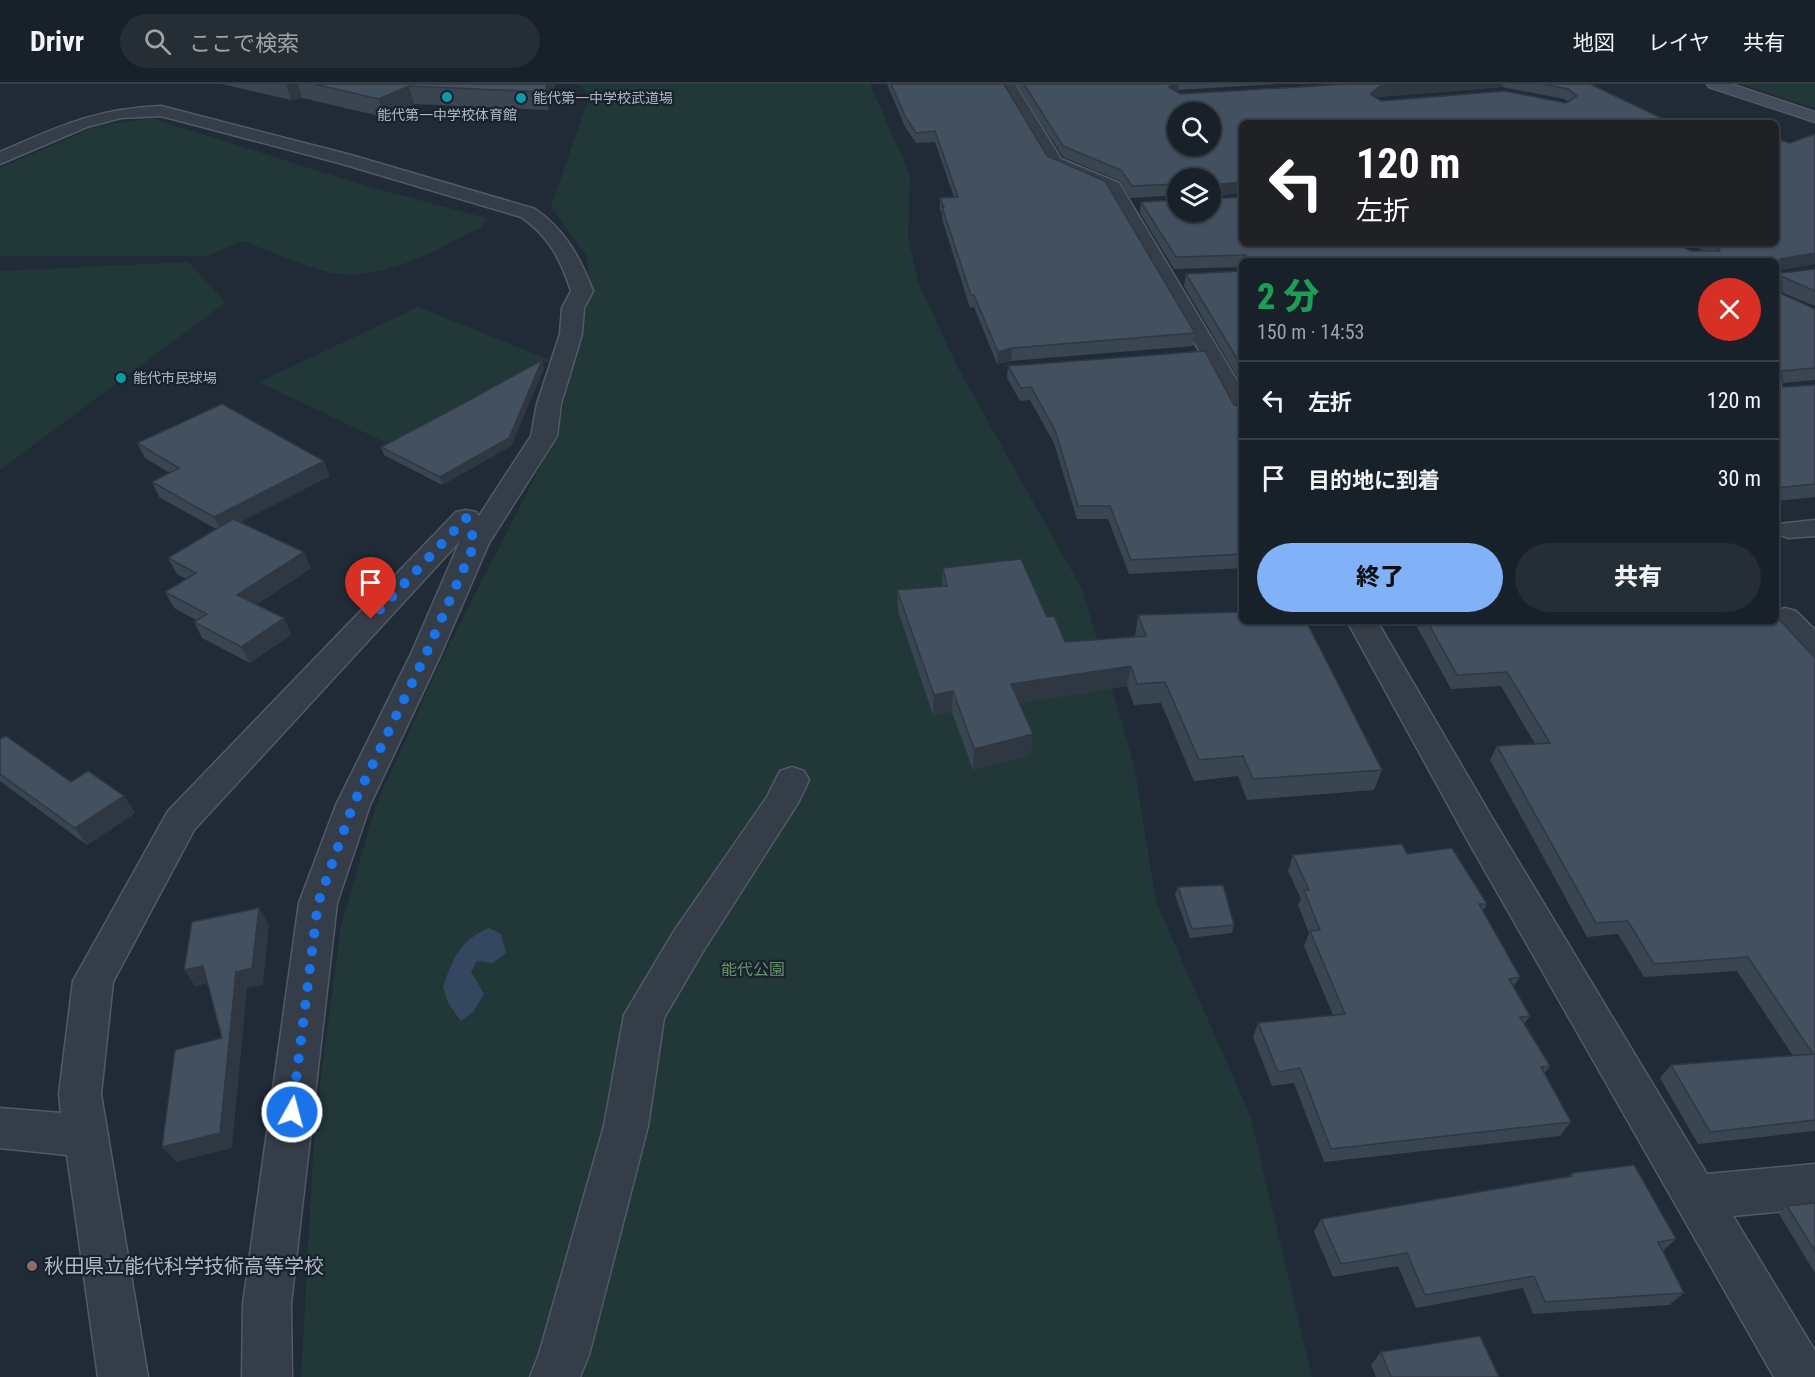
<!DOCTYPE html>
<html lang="ja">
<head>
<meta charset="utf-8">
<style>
	:root { --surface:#182029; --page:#252d35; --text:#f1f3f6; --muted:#9fa3a8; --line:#363e46; --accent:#81b2f7 }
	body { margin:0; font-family:"Roboto Condensed","Noto Sans JP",sans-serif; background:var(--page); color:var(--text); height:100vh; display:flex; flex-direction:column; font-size:22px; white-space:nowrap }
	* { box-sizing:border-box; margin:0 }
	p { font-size:20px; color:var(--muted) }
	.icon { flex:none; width:33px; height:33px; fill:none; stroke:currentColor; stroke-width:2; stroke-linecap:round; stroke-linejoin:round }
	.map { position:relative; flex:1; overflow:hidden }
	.details { position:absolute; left:1239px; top:174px; width:540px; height:366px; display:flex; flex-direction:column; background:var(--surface); border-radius:9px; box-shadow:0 2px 4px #0004,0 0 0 2px var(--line) }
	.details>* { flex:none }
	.banner { position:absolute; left:1239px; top:36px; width:540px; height:126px; border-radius:9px; box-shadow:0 2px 4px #0004,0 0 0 2px var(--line); background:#202124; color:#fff; overflow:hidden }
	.tools { position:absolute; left:1167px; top:18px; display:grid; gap:12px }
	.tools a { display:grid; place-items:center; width:54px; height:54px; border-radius:50%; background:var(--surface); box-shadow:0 2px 4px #0004,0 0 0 2px var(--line); font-size:30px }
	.pin { position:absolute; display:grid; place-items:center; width:51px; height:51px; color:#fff; margin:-62px -26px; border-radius:50% 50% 50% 0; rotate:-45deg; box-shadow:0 0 6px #0007 }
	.pin .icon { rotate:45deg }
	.me { position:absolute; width:66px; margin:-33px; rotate:7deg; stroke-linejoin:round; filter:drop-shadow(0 0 4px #0008) }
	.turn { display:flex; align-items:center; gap:21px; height:126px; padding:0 18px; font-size:27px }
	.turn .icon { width:78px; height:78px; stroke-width:2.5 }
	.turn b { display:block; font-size:42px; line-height:51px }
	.round { display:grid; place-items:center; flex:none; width:63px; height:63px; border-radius:32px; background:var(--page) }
	.head { display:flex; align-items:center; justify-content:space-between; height:102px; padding:0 18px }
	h1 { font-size:36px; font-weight:800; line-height:45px; color:#1e9e55 }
	.button { display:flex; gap:12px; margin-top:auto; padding:12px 18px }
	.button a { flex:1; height:69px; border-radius:36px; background:var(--accent); color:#111; font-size:24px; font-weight:800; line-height:69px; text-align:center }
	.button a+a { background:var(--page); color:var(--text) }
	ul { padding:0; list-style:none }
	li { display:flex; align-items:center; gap:18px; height:78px; padding:0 18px; border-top:2px solid var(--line) }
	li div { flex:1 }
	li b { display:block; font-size:22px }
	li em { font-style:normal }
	header { display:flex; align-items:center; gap:36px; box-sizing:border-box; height:84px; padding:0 30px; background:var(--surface); border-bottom:2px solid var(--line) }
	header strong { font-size:28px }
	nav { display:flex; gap:33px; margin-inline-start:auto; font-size:21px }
	.search { width:420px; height:54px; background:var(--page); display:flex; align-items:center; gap:15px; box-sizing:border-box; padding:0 21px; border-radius:33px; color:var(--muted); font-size:22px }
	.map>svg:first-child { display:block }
</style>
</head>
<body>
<header>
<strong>Drivr</strong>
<div class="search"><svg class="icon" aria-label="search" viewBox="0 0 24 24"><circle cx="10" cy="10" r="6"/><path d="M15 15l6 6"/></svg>ここで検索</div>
<nav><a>地図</a><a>レイヤ</a><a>共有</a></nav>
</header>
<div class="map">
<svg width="1815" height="1293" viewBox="0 0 1815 1293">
	<rect width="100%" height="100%" fill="#202b37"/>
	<g fill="#223738">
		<path d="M579,0H870L910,91L908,153L919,200L957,282L1083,507L1134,680L1156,818L1250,1031L1312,1293H301L315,1037L341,842L376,721L440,579L557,350L591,204L586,171L551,123L589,12Z"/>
		<path d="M1740,0H1815V24Z"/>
		<path d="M151,34L363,101L486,134L481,143C435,166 391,194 338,190C317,188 265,165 242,157L207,172H0V84L97,42Z"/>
		<path d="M188,178L226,218L0,386V187Z"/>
		<path d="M418,223L550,276L393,362L259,298Z"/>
	</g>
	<path fill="#34475f" d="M489,844L501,850L506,869L493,879L477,877L471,888L484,910L473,928L461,937L448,919L443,903C453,874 460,856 489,844Z"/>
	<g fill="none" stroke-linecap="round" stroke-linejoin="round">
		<defs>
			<g id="street">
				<path d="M999,0H1015L1061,75L1119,99L1242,305V335L1233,333L1230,328L1201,270L1105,107L1048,82Z"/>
				<path d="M161,22L351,71L535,125C565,146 580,173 593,207L584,224L582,250L561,320L557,352L489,459L441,570L370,721L337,819L291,1220L292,1293H242L243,1220L299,819L336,721L411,570L460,457L194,746L113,898L101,1010L148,1293H98L67,1071L0,1064V1024L61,1029L59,1010L73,897L168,727L456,428L466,426L476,428L479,432L531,352L537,320L560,250L562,224L571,207C561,176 549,152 521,133L339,79L161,32L121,34L87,43L0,80V68C60,42 94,25 161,22Z"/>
				<path d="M1815,436V452L1788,454L1776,449L1778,440Z"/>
				<path d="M1785,524L1796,527L1815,546V574L1804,571L1772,537H1776V527Z"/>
				<path d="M1347,537H1377L1494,737L1707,1090L1815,1080V1124L1733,1132L1815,1267V1293H1774L1468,757Z"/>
				<path d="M792,683L804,687L809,696L798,719L702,869L664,934L648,1042L589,1271L580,1293H530L539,1270L604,1042L624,931L674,847L767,713L780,687Z"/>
			</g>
			<path id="secondary" d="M1707,0H1731L1815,28V38L1709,3Z"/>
		</defs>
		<use href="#street" stroke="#515a66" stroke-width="3"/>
		<use href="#secondary" stroke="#515a66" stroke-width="3"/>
		<use href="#street" fill="#343d48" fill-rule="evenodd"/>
		<use href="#secondary" fill="#424c5b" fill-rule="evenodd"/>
	</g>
	<g fill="#3a4552" fill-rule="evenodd">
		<path d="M222,0H555L548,26L414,20L384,33L302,14L291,16Z"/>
		<path d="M887,0H1004L1047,72L1195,249L1193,262L1011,277L997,280L974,223L970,224L942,135V129L940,126V114L954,113L935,58L916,59L905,43Z"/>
		<path d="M1016,0H1277L1178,6L1176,7L1180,10L1348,0H1590L1672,39H1242V109L1212,112V115L1691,167H1704L1688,159H1683H1776L1790,59L1815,50V180L1780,186L1783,189L1815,185V222L1781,208L1782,210L1815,225V296L1783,299V303L1815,301V413L1776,417V177H1242V183L1174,185L1140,129L1141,118L1210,128L1178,94V111L1130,114L1120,97L1063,73ZM1502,3L1564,15L1568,18L1566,19L1381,17L1376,14L1378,13Z"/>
		<path d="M1242,187V301L1184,202L1186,190Z"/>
		<path d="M1008,282L1242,323V484L1129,490L1108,435H1077L1054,359L1030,316L1020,317L1007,294Z"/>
		<path d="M544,284L511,362L442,401L384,371L381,363Z"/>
		<path d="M137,359L330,392L240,438L311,484L256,521L284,534L291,551L250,579L202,554L194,538L196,536L174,524L165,508L186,495L177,490L168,474L216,445L159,413L152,398L170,389L145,374Z"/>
		<path d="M943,484L1047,533L1065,558L1135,553L1138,531L1382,686L1374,706L1247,716L1238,692L1194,697L1161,619L1134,621L1127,602L1019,619L1031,671L973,686L952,628L933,631L898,527L897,506L942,503Z"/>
		<path d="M1418,537H1776L1815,574V1047L1698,1060L1660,994L1671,981L1793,972L1737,887L1644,893L1618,850L1587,853L1490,676L1497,662L1535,660L1501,602L1451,605L1416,541Z"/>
		<path d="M0,655L71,698L124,712L135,729L87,761L0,697Z"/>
		<path d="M1407,770L1487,820L1483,827L1520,893L1513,903L1530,932L1524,940L1550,982L1544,990L1571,1038L1560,1052L1324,1078L1294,999L1272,1002L1253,953L1258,939L1333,931L1304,862L1309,849L1298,821L1301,815L1288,787L1293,771Z"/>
		<path d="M1178,803L1234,841L1232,849L1190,854L1175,811Z"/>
		<path d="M1572,1089L1676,1155L1663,1167L1684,1209L1669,1221L1533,1230L1523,1204L1416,1224L1398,1182L1333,1193L1314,1148L1321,1135L1569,1092Z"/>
		<path d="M1815,1119V1189L1779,1130L1787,1122Z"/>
		<path d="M1381,1268L1499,1293H1376L1371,1281Z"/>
	</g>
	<g fill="#2f3842">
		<path d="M286,0H298L302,14L291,16Z"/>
		<path d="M547,0H555L548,26L545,8Z"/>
		<path d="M1174,0H1179L1178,6L1168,14L1169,3Z"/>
		<path d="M1412,0H1503L1502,3L1378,13L1368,21L1370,10L1380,2Z"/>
		<path d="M409,2L414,20L384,33L379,15Z"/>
		<path d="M1242,98V109L1210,112V101Z"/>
		<path d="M1815,169V180L1776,187L1780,175Z"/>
		<path d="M1012,264L1011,277L997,280L998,268Z"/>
		<path d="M542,276L544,284L511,362L442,401L440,393Z"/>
		<path d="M324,377L330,392L221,448L214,433Z"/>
		<path d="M304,468L311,484L245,528L237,511Z"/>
		<path d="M284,534L291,551L250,579L241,563Z"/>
		<path d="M1131,582L1127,602L1009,621L1011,600Z"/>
		<path d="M953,607L952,628L933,631L934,611Z"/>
		<path d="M1033,650L1031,671L973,686L974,665Z"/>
		<path d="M124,712L135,729L87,761L75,744Z"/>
		<path d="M259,824L269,841L263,901L247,904L232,1064L176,1078L162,1063L220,1049L236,888Z"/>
		<path d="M203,882L215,898L195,902L184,886Z"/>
	</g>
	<g fill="#43505f" stroke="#2f3842" stroke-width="1.5" fill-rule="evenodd">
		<path d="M314,0H547L545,8L409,2L379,15Z"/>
		<path d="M891,0H1004L1047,72L1105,97L1195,249L1012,264L998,268L974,211H971L942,123H944L940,114L958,113L935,47L916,49L905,32Z"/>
		<path d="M1024,0H1174L1169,3L1180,10L1348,0H1412L1380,2L1370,10L1381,17L1505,7L1566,19L1577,12L1568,5L1543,0H1590L1672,39H1242V98L1210,101V94H1178V100L1132,102L1121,86L1063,62ZM1178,28H1210V62H1178Z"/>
		<path d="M1815,50V169L1780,175V187L1783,189L1815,185V207L1781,192L1782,210L1815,225V284L1781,287L1783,303L1815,301V400L1776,404V177H1245L1246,171L1176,173L1141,118L1178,116V128H1210V106L1212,115L1242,113V159H1675L1691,167H1720L1716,159H1776V58L1780,56L1790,59Z"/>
		<path d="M1242,187V283L1186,190Z"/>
		<path d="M1205,267L1234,321L1242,323V470L1131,476L1110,422H1078L1055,346L1031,303L1021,304L1008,282Z"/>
		<path d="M542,276L509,354L440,393L381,363L466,318Z"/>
		<path d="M222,320L324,377L214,433L152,398L179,384L137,359Z"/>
		<path d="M233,435L304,468L237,511L284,534L241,563L194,538L207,530L165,508L196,489L168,474Z"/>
		<path d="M1021,475L1047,533L1054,532L1065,558L1146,552L1138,531L1242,528V537H1306L1382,686L1253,695L1243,672L1199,676L1165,598L1137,600L1131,582L1011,600L1033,650L974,665L953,607L934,611L897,506L947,502L943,484Z"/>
		<path d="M1776,532L1815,574V1036L1710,1048L1671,981L1813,970L1748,873L1654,880L1628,837L1596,839L1497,662L1550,659L1507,588L1457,591L1427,537H1776Z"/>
		<path d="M6,652L71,698L88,687L124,712L75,744L0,690V655Z"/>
		<path d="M1402,760L1407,770L1452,764L1487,820H1479L1520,893L1509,895L1530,932L1520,933L1550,982L1541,983L1571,1038L1331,1065L1300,984L1278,988L1258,939L1345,930L1310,847L1320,846L1304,806H1309L1293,771Z"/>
		<path d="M1223,801L1234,841L1192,845L1178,803Z"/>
		<path d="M259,824L252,884L236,888L220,1049L162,1063L175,966L222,954L203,882L184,886L192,838Z"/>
		<path d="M1634,1081L1676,1155L1658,1158L1684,1209L1545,1218L1534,1192L1425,1211L1407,1169L1341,1180L1321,1135L1572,1092V1089Z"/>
		<path d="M1815,1119V1167L1787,1122Z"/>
		<path d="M1480,1252L1499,1293H1391L1381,1268Z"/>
	</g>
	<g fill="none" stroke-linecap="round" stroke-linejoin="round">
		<path stroke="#1a73e8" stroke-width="10" stroke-dasharray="0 18" d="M292,1028L318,819L353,721L426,570L475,459L466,434L371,535"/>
	</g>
	<g fill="#0f9aa8" stroke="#19222c" stroke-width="2">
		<circle cx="447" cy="13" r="6"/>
		<circle cx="521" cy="14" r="6"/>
		<circle cx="121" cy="294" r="6"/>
	</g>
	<circle fill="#8d6e63" stroke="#19222c" stroke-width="2" cx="32" cy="1182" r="6"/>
	<g text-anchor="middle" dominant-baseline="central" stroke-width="4.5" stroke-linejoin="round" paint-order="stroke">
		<g font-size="14" fill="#aeb7c5" stroke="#19222c" text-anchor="start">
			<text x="533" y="14">能代第一中学校武道場</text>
			<text x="447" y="31" text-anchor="middle">能代第一中学校体育館</text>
			<text x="133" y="294">能代市民球場</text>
		</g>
		<g font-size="16" fill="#66956f" stroke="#19222c">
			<text x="753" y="885">能代公園</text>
		</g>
		<g font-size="20" fill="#aeb7c5" stroke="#19222c" text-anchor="start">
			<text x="44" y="1182">秋田県立能代科学技術高等学校</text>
		</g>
	</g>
</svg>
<div class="tools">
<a><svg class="icon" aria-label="search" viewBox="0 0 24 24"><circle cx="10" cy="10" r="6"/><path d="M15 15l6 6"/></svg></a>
<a><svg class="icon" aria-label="layers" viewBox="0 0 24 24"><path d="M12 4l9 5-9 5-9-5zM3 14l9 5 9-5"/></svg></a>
</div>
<div class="pin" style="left:371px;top:535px;background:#d93025"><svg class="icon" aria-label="arrive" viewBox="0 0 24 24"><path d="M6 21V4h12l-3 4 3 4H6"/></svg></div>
<svg class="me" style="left:292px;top:1028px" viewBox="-20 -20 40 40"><circle r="17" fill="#1a73e8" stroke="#fff" stroke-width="3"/><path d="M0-11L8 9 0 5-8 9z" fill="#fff"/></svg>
<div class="banner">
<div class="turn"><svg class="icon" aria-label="left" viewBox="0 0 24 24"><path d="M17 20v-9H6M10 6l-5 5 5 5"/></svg><div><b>120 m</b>左折</div></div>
</div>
<section class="details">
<div class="head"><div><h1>2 分</h1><p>150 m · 14:53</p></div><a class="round" style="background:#d93025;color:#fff"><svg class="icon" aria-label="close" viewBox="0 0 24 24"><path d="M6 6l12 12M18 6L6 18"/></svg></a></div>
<ul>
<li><svg class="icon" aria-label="left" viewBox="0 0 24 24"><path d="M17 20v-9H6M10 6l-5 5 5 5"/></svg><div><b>左折</b></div><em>120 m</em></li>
<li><svg class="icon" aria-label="arrive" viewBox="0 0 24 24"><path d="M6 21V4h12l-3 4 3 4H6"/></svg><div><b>目的地に到着</b></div><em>30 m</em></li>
</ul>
<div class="button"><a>終了</a><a>共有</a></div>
</section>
</div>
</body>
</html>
